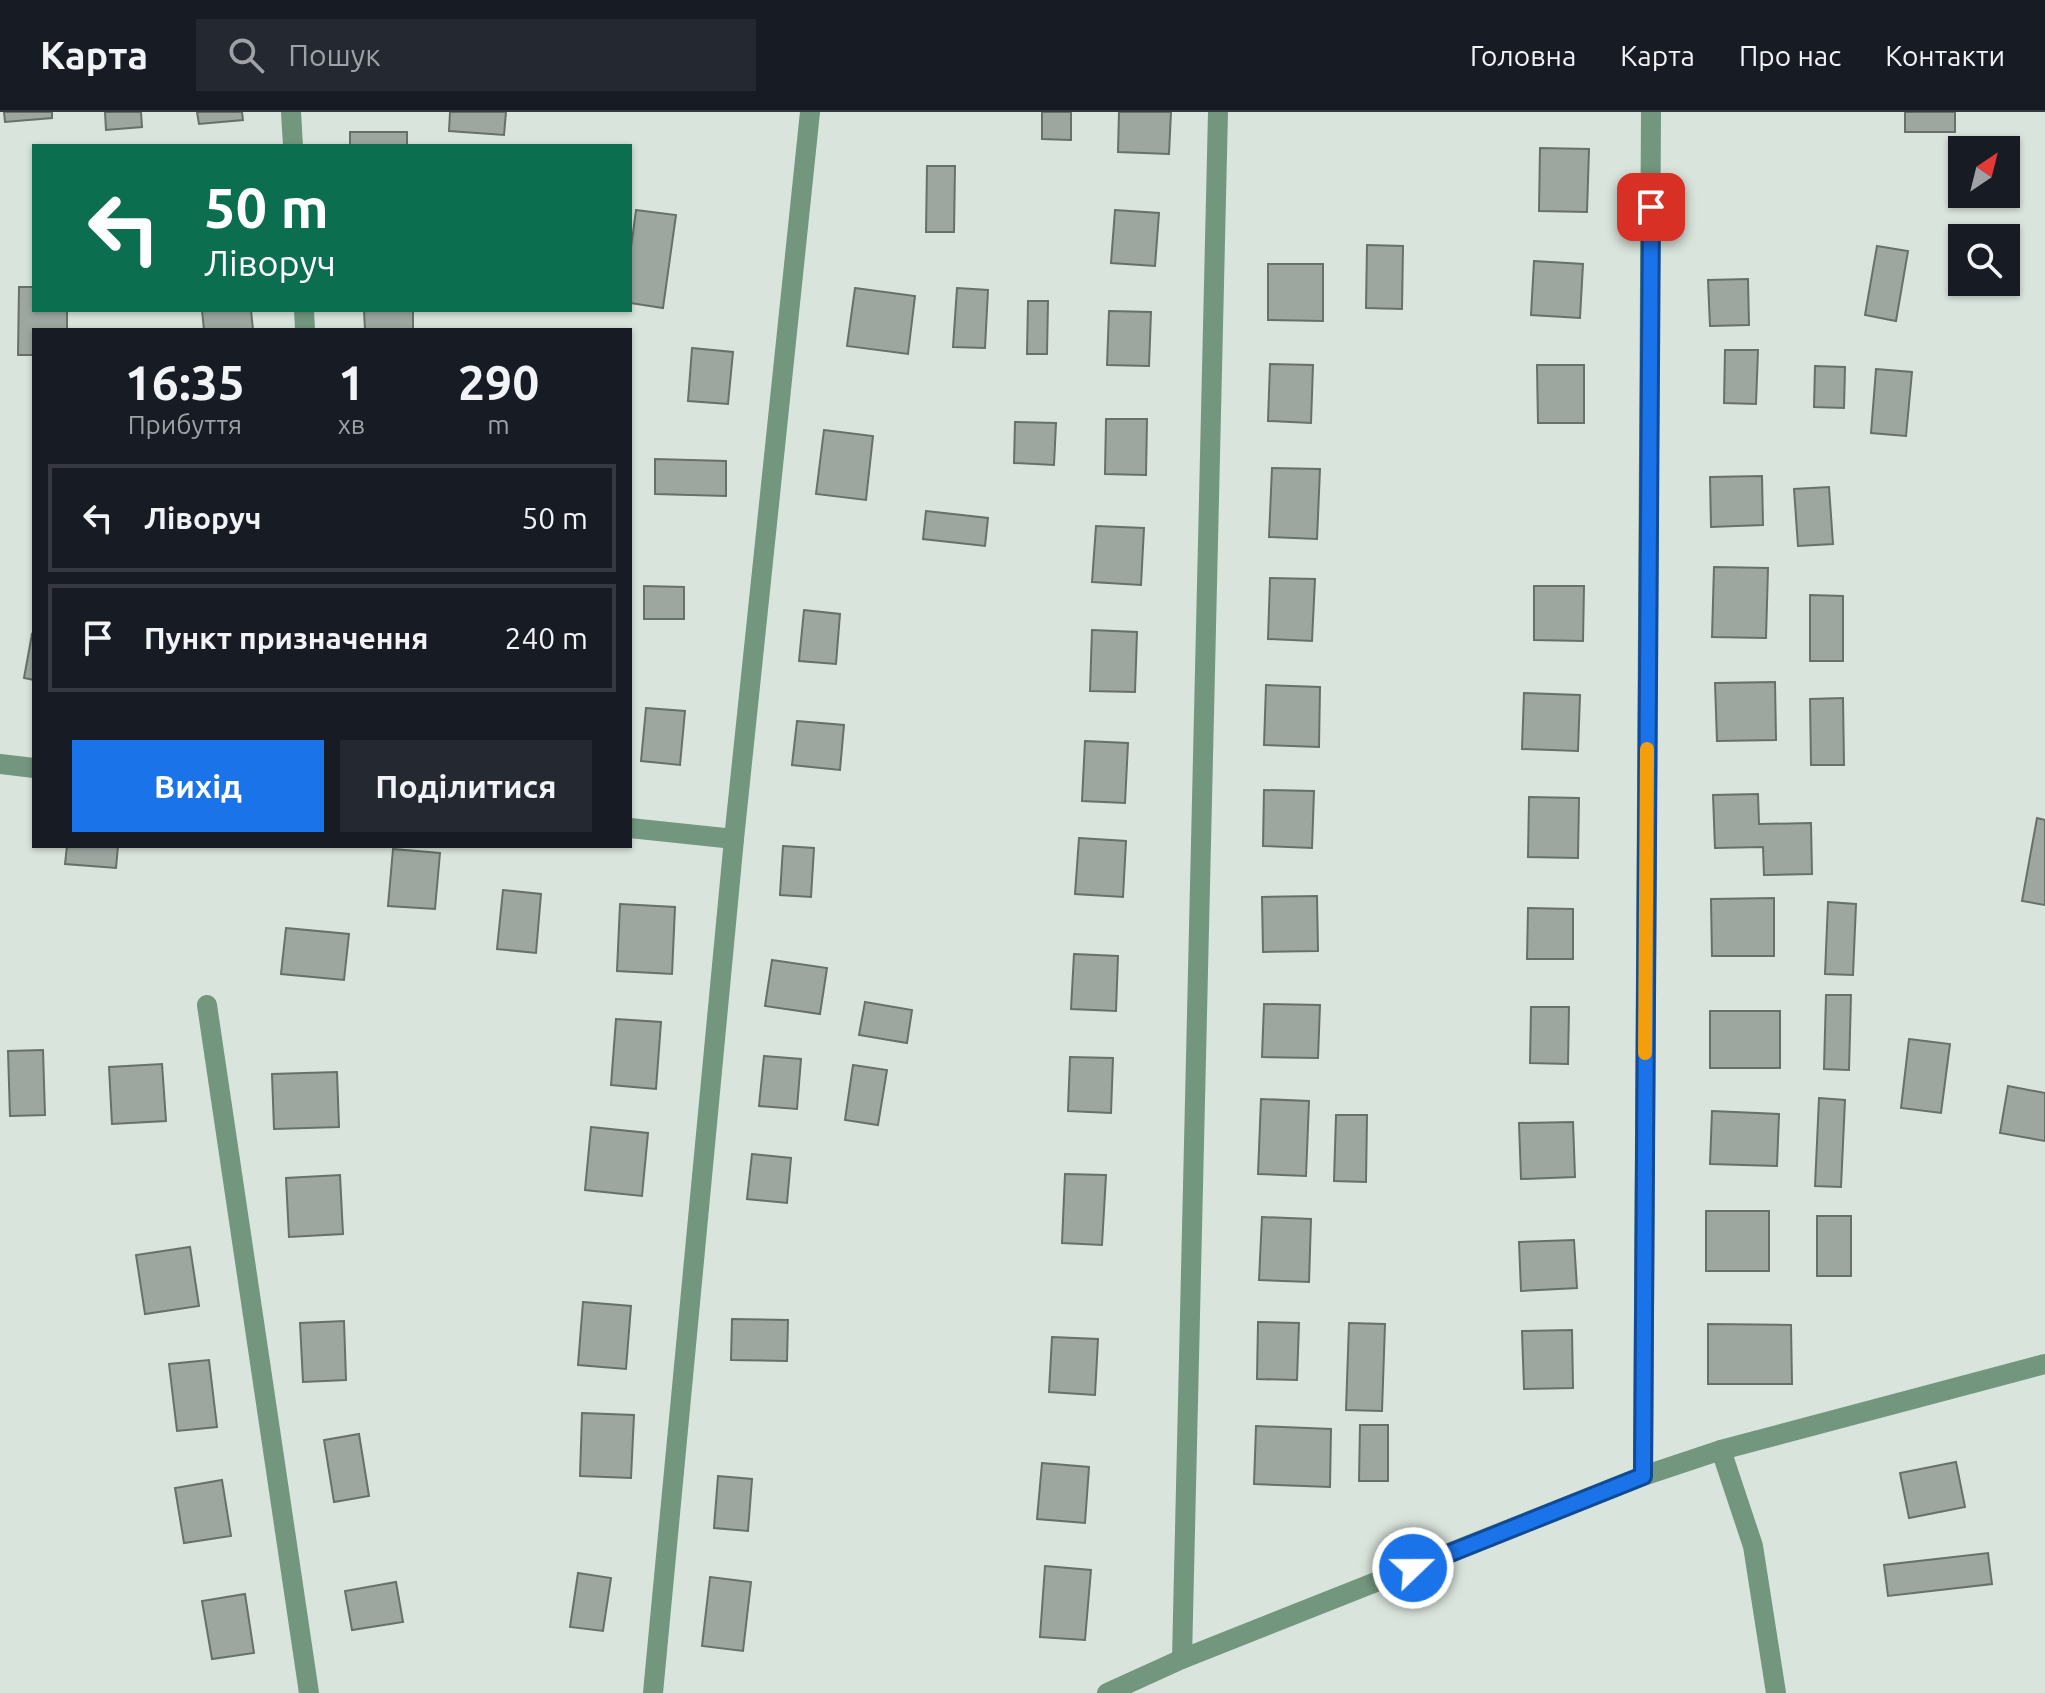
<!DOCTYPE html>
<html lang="uk">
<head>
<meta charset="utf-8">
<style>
	:root { --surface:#171b24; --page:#242831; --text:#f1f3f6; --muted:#9ea1a6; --line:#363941; --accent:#1a73e8 }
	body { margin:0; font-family:Ubuntu,sans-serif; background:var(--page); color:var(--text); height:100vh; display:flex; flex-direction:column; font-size:30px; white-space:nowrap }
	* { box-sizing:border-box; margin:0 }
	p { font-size:26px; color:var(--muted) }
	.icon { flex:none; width:44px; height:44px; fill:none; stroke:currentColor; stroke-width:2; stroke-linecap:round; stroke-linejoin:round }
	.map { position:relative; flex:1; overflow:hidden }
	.drawer { position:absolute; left:32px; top:216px; width:600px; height:520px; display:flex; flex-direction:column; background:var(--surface); border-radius:0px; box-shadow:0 2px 6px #0004 }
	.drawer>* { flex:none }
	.top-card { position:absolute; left:32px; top:32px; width:600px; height:168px; border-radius:0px; box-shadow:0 2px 6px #0004; background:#0b6e4f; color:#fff; overflow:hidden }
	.needle { width:52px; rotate:35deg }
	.controls { position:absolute; left:1948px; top:24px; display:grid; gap:16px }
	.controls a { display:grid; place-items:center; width:72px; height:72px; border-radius:0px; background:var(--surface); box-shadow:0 2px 6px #0004; font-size:40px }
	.pin { position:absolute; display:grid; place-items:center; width:68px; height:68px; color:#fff; margin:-34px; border-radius:16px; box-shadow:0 4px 12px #0006 }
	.me { position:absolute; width:88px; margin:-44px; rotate:68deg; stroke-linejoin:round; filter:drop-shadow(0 0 6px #0008) }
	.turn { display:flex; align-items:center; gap:28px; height:168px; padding:0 40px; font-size:36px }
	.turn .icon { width:104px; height:104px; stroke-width:2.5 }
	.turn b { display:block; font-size:56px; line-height:68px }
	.eta { display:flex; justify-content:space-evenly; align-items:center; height:136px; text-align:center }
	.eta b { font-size:48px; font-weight:600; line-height:56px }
	.action { display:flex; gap:16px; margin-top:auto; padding:16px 40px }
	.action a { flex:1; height:92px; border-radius:0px; background:var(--accent); color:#fff; font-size:32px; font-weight:600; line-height:92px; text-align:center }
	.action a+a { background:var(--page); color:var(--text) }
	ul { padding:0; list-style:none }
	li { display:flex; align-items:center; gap:24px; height:108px; margin:0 16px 12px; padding:0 24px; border:4px solid var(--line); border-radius:0px }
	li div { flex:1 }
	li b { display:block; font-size:30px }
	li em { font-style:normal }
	header { display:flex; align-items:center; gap:48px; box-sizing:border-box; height:112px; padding:0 40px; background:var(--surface); border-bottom:2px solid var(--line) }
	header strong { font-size:38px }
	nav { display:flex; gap:44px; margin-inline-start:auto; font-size:28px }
	.search { width:560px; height:72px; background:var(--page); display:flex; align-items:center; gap:20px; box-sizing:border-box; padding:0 28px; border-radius:0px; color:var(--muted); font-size:30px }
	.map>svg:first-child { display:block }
</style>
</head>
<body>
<header>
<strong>Карта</strong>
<div class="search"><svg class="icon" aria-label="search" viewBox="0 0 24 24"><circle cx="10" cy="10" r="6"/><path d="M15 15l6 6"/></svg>Пошук</div>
<nav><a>Головна</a><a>Карта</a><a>Про нас</a><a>Контакти</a></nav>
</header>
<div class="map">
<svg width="2045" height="1581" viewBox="0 0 2045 1581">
	<rect width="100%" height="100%" fill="#d9e4dc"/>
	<g fill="#9da7a0" stroke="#677069" stroke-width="2">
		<path d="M4,0H52V6L5,10Z"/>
		<path d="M105,0H141L142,15L106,18Z"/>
		<path d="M197,0H242L243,8L199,12Z"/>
		<path d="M450,0H506L504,23L449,19Z"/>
		<path d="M1042,0H1071V28L1042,27Z"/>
		<path d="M1119,0H1171L1169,42L1118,40Z"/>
		<rect x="1905" y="0" width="50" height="20"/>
		<rect x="350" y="20" width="57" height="14"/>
		<path d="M1540,36L1589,37L1587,100L1539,99Z"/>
		<path d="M927,54H955L954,120H926Z"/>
		<path d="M636,98L676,103L663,196L630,191V143Z"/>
		<path d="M1115,98L1159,101L1155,154L1111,151Z"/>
		<path d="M1367,133L1403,134L1402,197L1366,196Z"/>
		<path d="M1877,134L1908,139L1896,209L1865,203Z"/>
		<path d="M1534,149L1583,152L1580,206L1531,203Z"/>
		<path d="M1268,152H1323V209L1268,208Z"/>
		<path d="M1748,167L1749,213L1710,214L1708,168Z"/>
		<path d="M19,175H34V198H67V218H34V243H18Z"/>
		<path d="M855,176L915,184L908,242L847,234Z"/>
		<path d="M957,176L988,178L985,236L953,235Z"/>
		<path d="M1028,189H1048L1047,242H1027Z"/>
		<path d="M202,198H251L253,218H204Z"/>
		<path d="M364,198H413V218H365Z"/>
		<path d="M1109,199L1151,200L1149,254L1107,253Z"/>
		<path d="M692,236L733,240L728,292L688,289Z"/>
		<path d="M1725,238H1758L1756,292L1724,291Z"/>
		<path d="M1270,252L1313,253L1311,311L1268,309Z"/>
		<path d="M1537,253H1584V311H1538Z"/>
		<path d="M1815,254L1845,255L1844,296L1814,295Z"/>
		<path d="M1876,257L1912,260L1906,324L1871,321Z"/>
		<path d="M1106,307H1147L1146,363L1105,362Z"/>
		<path d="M1015,310L1056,311L1054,353L1014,351Z"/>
		<path d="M824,318L873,324L866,388L816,382Z"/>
		<path d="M655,347L726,349V384L655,382Z"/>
		<path d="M1272,356L1320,357L1317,427L1269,425Z"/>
		<path d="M1762,364L1763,413L1711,415L1710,365Z"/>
		<path d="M1829,375L1833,432L1798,434L1794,377Z"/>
		<path d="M926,399L988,406L985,434L923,427Z"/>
		<path d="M1096,414L1144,416L1141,473L1092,470Z"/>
		<path d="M1714,455L1768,456L1766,526L1712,525Z"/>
		<path d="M1270,466L1315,467L1312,529L1268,527Z"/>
		<path d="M644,474L684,475V507H644Z"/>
		<path d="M1534,474H1584L1583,529L1534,528Z"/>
		<path d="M1810,483L1843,484V549H1810Z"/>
		<path d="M804,498L840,502L836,552L799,549Z"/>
		<path d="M1092,518L1137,520L1135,580L1090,579Z"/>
		<path d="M32,522L34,523V568L24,566Z"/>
		<path d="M1775,570L1776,628L1717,629L1715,571Z"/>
		<path d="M1266,573L1320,575L1319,635L1264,633Z"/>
		<path d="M1524,581L1580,583L1578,639L1522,637Z"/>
		<path d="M1843,586L1844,653H1811L1810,587Z"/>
		<path d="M646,596L685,599L680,653L641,649Z"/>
		<path d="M797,609L844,613L840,658L792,653Z"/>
		<path d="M1085,629L1128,631L1125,691L1082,689Z"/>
		<path d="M1264,678L1314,679L1312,736L1263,734Z"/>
		<path d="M1758,682L1759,712L1811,711L1812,762L1764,763L1763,735L1715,736L1713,683Z"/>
		<path d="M1529,685L1579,686L1578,746L1528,745Z"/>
		<path d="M2037,706L2045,708V793L2022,789Z"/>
		<path d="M1079,726L1126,729L1123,785L1075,782Z"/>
		<path d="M67,734H118L116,756L65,752Z"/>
		<path d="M783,734L814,736L811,785L780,783Z"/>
		<path d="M393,737L440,741L435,797L388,794Z"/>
		<path d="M503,778L541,782L536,841L497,837Z"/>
		<path d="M1317,784L1318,839L1263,840L1262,785Z"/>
		<path d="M1774,786V844H1712L1711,787Z"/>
		<path d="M1828,790L1856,792L1853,863L1825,862Z"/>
		<path d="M620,792L675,795L672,862L617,859Z"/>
		<path d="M1528,796L1573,797V847H1527Z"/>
		<path d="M286,816L349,822L344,868L281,862Z"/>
		<path d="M1074,842L1118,844L1116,899L1071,897Z"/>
		<path d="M772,848L827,856L820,902L765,894Z"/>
		<path d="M1826,883H1851L1849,958L1824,957Z"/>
		<path d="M865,890L912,898L907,931L859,923Z"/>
		<path d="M1264,892L1320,893L1318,946L1262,945Z"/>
		<path d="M1531,895H1569L1568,952L1530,951Z"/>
		<rect x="1710" y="899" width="70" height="57"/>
		<path d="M616,907L661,910L656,977L611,973Z"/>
		<path d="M1909,927L1950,932L1941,1001L1901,996Z"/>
		<path d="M43,938L45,1003L10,1004L8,939Z"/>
		<path d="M764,944L801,947L797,997L759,994Z"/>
		<path d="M1070,945L1113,946L1111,1001L1068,999Z"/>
		<path d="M162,952L166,1009L112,1012L109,955Z"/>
		<path d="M853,953L887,958L878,1013L845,1008Z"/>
		<path d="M337,960L339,1015L274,1017L272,962Z"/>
		<path d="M2008,974L2045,981V1029L2000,1021Z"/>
		<path d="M1819,986L1845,988L1841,1075L1815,1074Z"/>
		<path d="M1261,987L1309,989L1306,1064L1258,1062Z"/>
		<path d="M1712,999L1779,1002L1777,1054L1710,1052Z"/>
		<path d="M1336,1003H1367L1366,1070L1334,1069Z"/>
		<path d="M1573,1010L1575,1065L1521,1067L1519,1011Z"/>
		<path d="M591,1015L648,1021L642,1084L585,1078Z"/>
		<path d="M752,1042L791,1046L787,1091L747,1087Z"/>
		<path d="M1065,1062L1106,1063L1102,1133L1062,1131Z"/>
		<path d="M340,1063L343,1122L289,1125L286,1066Z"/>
		<rect x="1706" y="1099" width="63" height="60"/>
		<rect x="1817" y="1104" width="34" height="60"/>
		<path d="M1262,1105L1311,1107L1309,1170L1259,1168Z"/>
		<path d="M1574,1128L1577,1176L1521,1179L1519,1130Z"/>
		<path d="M190,1135L199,1194L145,1202L136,1143Z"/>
		<path d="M583,1190L631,1194L626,1257L578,1253Z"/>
		<path d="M732,1207L788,1208L787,1249L731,1248Z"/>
		<path d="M344,1209L346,1268L303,1270L300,1211Z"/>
		<path d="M1258,1210L1299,1211L1297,1268L1257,1267Z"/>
		<path d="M1349,1211L1385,1212L1382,1299L1346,1298Z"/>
		<path d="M1708,1212L1791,1213L1792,1272H1708Z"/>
		<path d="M1572,1218L1573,1276L1524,1277L1522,1219Z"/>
		<path d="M1052,1225L1098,1227L1095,1283L1049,1280Z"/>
		<path d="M209,1248L217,1315L177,1319L169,1252Z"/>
		<path d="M582,1301L634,1303L631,1366L580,1364Z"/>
		<path d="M1360,1313H1388V1369H1359Z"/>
		<path d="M1256,1314L1331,1317L1330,1375L1254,1372Z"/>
		<path d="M359,1322L369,1384L334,1390L324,1328Z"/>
		<path d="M1956,1350L1965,1395L1909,1406L1900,1361Z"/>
		<path d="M1042,1351L1089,1355L1085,1411L1037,1407Z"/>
		<path d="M718,1364L752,1367L748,1419L714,1416Z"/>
		<path d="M222,1368L231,1424L184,1431L175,1376Z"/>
		<path d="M1988,1441L1992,1472L1888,1484L1884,1453Z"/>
		<path d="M1045,1454L1091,1458L1085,1528L1040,1525Z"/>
		<path d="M578,1461L611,1466L603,1519L570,1515Z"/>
		<path d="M710,1465L751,1470L743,1539L702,1534Z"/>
		<path d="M396,1470L403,1510L352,1518L345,1479Z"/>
		<path d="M245,1482L254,1541L212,1547L202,1489Z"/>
	</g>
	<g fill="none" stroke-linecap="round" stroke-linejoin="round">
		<g stroke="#72967e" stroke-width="20">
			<path d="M291,0L293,34"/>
			<path d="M304,198L305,218"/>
			<path d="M0,652L34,656"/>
			<path d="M630,716L734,727"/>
			<path d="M207,893L309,1581"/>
			<path d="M1721,1338L1753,1434L1776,1581"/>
			<path d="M1643,1364L1651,0"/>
			<path d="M1182,1547L1218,0"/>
			<path d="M653,1581L734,727L810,0"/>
			<path d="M1107,1581L1182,1547L1643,1364L1721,1338L2045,1252"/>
		</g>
	</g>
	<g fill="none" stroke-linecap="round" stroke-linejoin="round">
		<defs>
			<path id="route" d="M1413,1456L1643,1364L1651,95"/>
		</defs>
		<use href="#route" stroke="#114b97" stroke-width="20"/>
		<use href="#route" stroke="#1a73e8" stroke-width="14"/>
		<path stroke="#f59e0b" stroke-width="14" d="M1645,941L1647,637"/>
	</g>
</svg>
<div class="controls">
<a><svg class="needle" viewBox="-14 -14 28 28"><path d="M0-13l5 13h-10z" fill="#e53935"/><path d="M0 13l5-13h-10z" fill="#9ea1a6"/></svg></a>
<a><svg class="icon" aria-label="search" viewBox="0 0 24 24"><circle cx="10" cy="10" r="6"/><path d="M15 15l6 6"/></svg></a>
</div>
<div class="pin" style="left:1651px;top:95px;background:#d93025"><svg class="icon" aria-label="arrive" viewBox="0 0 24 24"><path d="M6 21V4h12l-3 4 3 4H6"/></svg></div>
<svg class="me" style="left:1413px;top:1456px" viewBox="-20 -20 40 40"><circle r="17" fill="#1a73e8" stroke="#fff" stroke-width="3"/><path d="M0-11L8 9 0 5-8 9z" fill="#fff"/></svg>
<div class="top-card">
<div class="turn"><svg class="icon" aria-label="left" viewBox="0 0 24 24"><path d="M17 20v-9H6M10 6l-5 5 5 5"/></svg><div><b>50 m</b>Ліворуч</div></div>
</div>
<section class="drawer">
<div class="eta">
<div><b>16:35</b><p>Прибуття</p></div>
<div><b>1</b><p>хв</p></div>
<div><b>290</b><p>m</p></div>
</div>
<ul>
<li><svg class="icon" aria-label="left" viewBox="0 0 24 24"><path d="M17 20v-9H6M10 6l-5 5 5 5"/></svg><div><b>Ліворуч</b></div><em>50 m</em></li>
<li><svg class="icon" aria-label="arrive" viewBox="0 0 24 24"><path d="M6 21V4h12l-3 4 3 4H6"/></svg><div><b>Пункт призначення</b></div><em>240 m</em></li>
</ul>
<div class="action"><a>Вихід</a><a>Поділитися</a></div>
</section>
</div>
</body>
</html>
